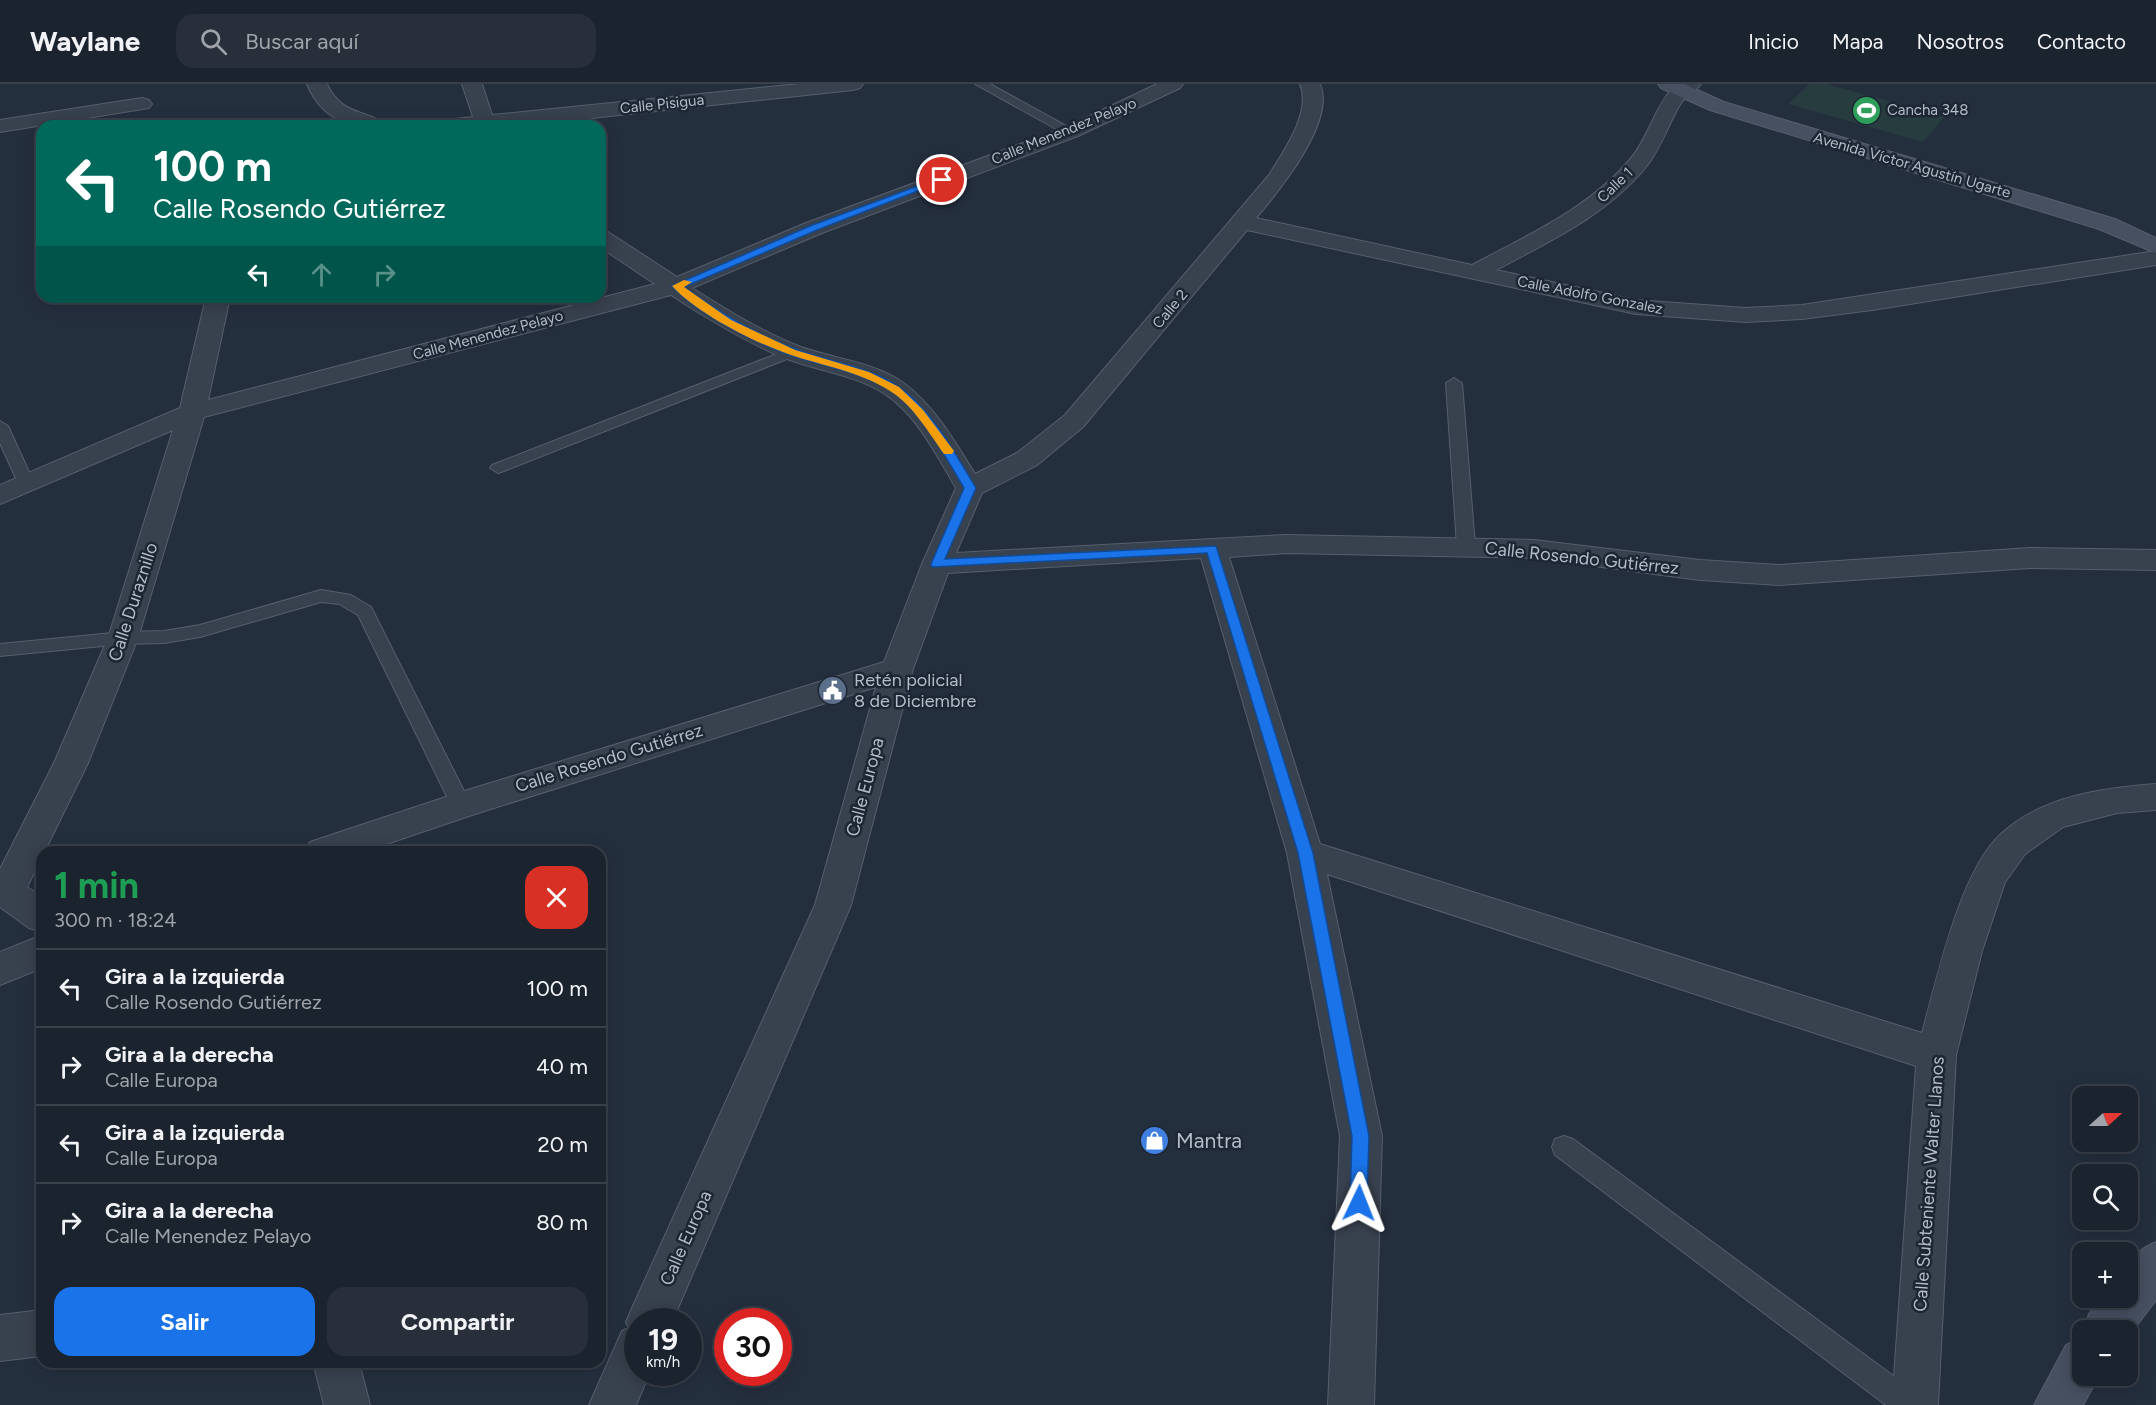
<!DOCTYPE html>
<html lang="es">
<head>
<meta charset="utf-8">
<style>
	:root { --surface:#1b232e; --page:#282f3a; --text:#f1f3f6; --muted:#a0a4aa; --line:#39404a; --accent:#1a73e8 }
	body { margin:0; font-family:Figtree,sans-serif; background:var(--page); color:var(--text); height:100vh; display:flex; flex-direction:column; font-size:22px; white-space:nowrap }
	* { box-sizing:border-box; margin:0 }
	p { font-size:20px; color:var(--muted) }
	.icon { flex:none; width:33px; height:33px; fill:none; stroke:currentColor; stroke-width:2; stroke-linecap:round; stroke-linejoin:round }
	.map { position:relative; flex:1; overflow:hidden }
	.drawer { position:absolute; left:36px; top:762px; width:570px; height:522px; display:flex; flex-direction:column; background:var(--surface); border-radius:18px; box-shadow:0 3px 15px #0003,0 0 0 2px var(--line) }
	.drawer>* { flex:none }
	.hud { position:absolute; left:36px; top:36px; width:570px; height:183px; border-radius:18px; box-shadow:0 3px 15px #0003,0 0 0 2px var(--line); background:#00695c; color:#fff; overflow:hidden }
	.needle { width:39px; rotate:69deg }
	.controls { position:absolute; left:2072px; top:1002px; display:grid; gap:12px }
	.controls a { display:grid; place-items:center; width:66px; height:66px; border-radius:12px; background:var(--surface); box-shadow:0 3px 15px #0003,0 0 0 2px var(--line); font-size:30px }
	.speed { position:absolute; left:624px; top:1224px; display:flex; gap:12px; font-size:30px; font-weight:700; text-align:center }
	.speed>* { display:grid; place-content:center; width:78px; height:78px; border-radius:50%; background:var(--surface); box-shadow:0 3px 15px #0003,0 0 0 2px var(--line); line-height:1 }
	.speed small { font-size:15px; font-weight:400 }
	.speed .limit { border:9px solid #d22; background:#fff; color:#111 }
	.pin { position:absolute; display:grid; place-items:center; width:51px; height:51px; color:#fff; margin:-26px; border:3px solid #fff; border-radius:50%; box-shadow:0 2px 6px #0007 }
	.me { position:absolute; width:66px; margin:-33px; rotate:2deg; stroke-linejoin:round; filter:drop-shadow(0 0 4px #0008) }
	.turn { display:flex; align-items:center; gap:21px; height:126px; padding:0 18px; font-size:27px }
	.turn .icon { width:78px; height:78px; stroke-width:2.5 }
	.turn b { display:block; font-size:42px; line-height:51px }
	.lanes { display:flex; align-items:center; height:57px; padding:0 18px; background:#0003; justify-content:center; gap:30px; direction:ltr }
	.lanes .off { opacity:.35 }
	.round { display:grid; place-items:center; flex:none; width:63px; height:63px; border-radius:18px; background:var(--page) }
	.overview { display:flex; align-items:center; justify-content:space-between; height:102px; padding:0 18px }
	h1 { font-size:36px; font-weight:700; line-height:45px; color:#1e9e55 }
	.primary-button { display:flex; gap:12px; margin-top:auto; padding:12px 18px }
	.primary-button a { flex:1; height:69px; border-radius:18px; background:var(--accent); color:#fff; font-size:24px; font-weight:700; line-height:69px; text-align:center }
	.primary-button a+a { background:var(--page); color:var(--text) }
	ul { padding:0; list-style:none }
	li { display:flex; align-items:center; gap:18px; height:78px; padding:0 18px; border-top:2px solid var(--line) }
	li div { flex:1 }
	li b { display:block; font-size:22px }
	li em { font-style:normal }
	header { display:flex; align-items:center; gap:36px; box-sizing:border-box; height:84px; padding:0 30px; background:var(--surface); border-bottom:2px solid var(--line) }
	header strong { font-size:28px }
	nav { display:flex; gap:33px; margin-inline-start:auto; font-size:21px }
	.search { width:420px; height:54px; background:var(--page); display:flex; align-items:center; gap:15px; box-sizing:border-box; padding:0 21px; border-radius:18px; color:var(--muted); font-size:22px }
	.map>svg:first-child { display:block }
</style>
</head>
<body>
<header>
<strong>Waylane</strong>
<div class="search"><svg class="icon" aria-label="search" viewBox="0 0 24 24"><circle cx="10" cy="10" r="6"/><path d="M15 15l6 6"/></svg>Buscar aquí</div>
<nav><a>Inicio</a><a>Mapa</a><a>Nosotros</a><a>Contacto</a></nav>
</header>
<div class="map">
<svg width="2156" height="1321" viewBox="0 0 2156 1321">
	<rect width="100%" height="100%" fill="#242f3e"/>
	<path fill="#263c3f" d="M1809,0H1826L1945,32L1923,58L1788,20Z"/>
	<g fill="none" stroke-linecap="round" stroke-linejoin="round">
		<defs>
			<g id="lane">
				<path d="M975,0H990L1077,48L1075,51H1067Z"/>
				<path d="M792,264L799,268L797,271L504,387L498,389L490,384L492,381Z"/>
				<path d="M1454,294L1462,299L1475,462L1472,466H1460L1457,462L1446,299Z"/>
				<path d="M0,337L8,342L34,399L32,403L26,404L18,399L0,359Z"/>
				<path d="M321,506L351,511L371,523L471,721L468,727L461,729L454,727L358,531L339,520L321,518L200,553L164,559L123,560L0,572V560L123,548L164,547L200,541Z"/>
				<path d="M1564,1052L1573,1055L1919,1311L1923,1321H1886L1555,1071L1552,1063L1555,1055Z"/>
			</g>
			<g id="street">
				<path d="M307,0H327C342,34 372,25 384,42C347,42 323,37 307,0Z"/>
				<path d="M462,0H482L492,31L799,0H863L860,4L853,6L554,38L506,42H425L428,38L473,33Z"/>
				<path d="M1157,0H1183L1180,4L1078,52L822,149L692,204C727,226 762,248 801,263C835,275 875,278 905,300C935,323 956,359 975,390L1017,369L1065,331L1269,91C1283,68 1312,28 1300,0H1320C1336,37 1279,107 1256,134L1472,181C1528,151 1590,124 1632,73C1648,53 1654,26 1671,6L1678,0H1701C1695,8 1686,11 1681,19C1668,40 1662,63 1646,83C1607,131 1550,157 1496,186L1636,216L1745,224L1802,221L2156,167V181L1872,226L1802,235L1745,238L1636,230L1247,146L1083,343L1037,381L982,409L956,469L1286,451L1534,456L1700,476L1779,481L2030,464L2156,466V486L2030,484L1779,501L1700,496L1534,474L1286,469L1229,473L1320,760L1922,949C1937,895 1960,787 2001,750C2042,712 2103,704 2156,700V726L2117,729L2063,743L2025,770L2005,798L1982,867L1956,971L1938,1321H1892L1916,982L1327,790L1382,1052L1374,1321H1328L1340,1052L1287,769L1201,474L948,489L913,585L851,821L672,1238H638V1288H650L636,1321H589L622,1247L629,1244L626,1238L633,1222L815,821L876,603L472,731L363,768H304L310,758L461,708L884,578L922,480L956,404C937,372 917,331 885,310C854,290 816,287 782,273C742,256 706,234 671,211L204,333L138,554L88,679L27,803L42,813V848L29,844L0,823V785L54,679L108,554L173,346L0,420V401L180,324L206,213H230L208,316L655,200L600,163V146L608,148L677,193L806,139L1064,44Z"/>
				<path d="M142,14L149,16L152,20L149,24L0,48V36Z"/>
				<path d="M42,851V884L0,901V868Z"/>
				<path d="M42,1226V1272L0,1277V1231Z"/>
				<path d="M313,1278H359L370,1321H324Z"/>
			</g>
			<g id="secondary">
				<path d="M1658,0H1684L1724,18L2115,135L2156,154V169L2099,145L1710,26L1661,4Z"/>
				<path d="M2156,1158V1216L2127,1254V1246H2083L2089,1230L2102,1214H2127C2127,1184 2126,1171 2156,1158Z"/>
				<path d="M2082,1254V1292H2099L2083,1321H2034L2066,1261Z"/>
			</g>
		</defs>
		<use href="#lane" stroke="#565f6c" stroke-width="2"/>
		<use href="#street" stroke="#565f6c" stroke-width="2"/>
		<use href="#secondary" stroke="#565f6c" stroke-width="2"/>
		<use href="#lane" fill="#38414e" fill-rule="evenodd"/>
		<use href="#street" fill="#38414e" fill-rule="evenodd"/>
		<use href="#secondary" fill="#465061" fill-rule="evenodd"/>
	</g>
	<path fill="#1a73e8" stroke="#114b97" stroke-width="1.5" d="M939,94L946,96L817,146L684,203C720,229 753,249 795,265C829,278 868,282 899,303C931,325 956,371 976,404L945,475L1216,462L1313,769L1369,1052L1367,1119L1365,1125L1359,1127L1352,1125L1350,1119L1352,1052L1298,769L1207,469L932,483L931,480L964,404C947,375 919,324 890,306C860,288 823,282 790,271C754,258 698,230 672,202L810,142Z"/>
	<path fill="#f59e0b" d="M684,196L692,198L684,203L731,236L795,266L869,288L899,303L923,326L954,367L952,370H944C929,349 913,321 890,307C861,288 824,282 791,271C755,259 698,230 672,202Z"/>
	<defs>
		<symbol id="stadium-disc" viewBox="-11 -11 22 22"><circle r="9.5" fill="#2e9e5b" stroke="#1d2633"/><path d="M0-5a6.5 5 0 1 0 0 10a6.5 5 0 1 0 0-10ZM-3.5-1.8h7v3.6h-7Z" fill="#fff"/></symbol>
		<symbol id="civic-disc" viewBox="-11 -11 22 22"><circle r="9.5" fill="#5c6f8a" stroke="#1d2633"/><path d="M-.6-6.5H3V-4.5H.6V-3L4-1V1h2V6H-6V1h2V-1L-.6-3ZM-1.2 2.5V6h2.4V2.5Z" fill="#fff"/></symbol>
		<symbol id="shop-disc" viewBox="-11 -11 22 22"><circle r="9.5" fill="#3f7fe0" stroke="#1d2633"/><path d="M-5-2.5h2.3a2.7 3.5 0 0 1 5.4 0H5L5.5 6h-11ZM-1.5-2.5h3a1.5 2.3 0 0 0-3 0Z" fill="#fff"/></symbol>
	</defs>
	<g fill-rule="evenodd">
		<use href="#stadium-disc" x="1850" y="10" width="33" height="33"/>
		<use href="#civic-disc" x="816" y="590" width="33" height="33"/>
		<use href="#shop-disc" x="1138" y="1040" width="33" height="33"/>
	</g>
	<g text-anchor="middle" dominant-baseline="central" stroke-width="5" stroke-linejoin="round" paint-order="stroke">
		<g font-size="15" fill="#b4bcc9" stroke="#1d2633">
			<text transform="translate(662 20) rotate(-6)">Calle Pisigua</text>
			<text transform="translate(1064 47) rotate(-22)">Calle Menendez Pelayo</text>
			<text transform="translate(1912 81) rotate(16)">Avenida Víctor Agustín Ugarte</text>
			<text transform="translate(1615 101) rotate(-44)">Calle 1</text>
			<text transform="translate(1590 211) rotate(11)">Calle Adolfo Gonzalez</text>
			<text transform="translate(1170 225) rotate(-50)">Calle 2</text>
			<text transform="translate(488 251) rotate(-15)">Calle Menendez Pelayo</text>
		</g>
		<g font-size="15" fill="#b4bcc9" stroke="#1d2633" text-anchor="start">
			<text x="1887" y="26">Cancha 348</text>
		</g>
		<g font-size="18" fill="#b4bcc9" stroke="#1d2633">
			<text transform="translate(1582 474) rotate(6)">Calle Rosendo Gutiérrez</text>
			<text transform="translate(133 518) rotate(-72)">Calle Duraznillo</text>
			<text transform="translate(609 674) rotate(-17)">Calle Rosendo Gutiérrez</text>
			<text transform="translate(865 703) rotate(-75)">Calle Europa</text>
			<text transform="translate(1929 1100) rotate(-86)">Calle Subteniente Walter Llanos</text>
			<text transform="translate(686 1154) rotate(-66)">Calle Europa</text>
		</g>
		<g font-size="18" fill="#b4bcc9" stroke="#1d2633" text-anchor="start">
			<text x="854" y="596">Retén policial<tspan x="854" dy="21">8 de Diciembre</tspan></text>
		</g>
		<g font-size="21" fill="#b4bcc9" stroke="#1d2633" text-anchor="start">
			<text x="1176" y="1056">Mantra</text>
		</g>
	</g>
</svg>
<div class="controls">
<a><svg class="needle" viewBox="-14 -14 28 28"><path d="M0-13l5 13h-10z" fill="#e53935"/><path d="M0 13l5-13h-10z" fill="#a0a4aa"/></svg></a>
<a><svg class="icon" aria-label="search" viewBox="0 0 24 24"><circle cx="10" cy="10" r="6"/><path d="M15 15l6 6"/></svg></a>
<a>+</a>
<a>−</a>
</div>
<div class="speed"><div>19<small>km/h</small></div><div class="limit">30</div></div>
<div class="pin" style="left:942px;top:96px;background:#d93025"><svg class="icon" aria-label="arrive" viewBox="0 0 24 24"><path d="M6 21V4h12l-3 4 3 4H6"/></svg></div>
<svg class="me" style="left:1359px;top:1119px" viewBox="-20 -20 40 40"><path d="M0-17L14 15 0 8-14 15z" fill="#1a73e8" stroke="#fff" stroke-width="4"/></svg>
<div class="hud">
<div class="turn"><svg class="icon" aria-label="left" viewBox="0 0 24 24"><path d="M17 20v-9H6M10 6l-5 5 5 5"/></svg><div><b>100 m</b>Calle Rosendo Gutiérrez</div></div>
<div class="lanes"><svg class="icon" aria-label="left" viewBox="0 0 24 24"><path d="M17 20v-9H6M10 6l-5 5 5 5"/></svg><svg class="icon off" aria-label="ahead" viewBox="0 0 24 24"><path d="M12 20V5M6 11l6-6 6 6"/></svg><svg class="icon off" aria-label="right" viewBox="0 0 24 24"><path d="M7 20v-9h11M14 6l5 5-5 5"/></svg></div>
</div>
<section class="drawer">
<div class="overview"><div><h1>1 min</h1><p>300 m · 18:24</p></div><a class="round" style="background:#d93025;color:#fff"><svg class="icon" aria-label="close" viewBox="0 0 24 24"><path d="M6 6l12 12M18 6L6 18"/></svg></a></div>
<ul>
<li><svg class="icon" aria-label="left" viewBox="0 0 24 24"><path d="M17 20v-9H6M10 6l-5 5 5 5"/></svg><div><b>Gira a la izquierda</b><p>Calle Rosendo Gutiérrez</p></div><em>100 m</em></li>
<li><svg class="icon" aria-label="right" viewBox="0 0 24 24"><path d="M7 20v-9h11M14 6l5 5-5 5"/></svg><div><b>Gira a la derecha</b><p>Calle Europa</p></div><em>40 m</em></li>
<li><svg class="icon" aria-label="left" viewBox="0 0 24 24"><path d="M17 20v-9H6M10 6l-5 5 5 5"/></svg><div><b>Gira a la izquierda</b><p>Calle Europa</p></div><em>20 m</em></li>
<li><svg class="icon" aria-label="right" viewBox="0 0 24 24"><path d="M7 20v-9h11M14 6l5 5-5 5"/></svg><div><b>Gira a la derecha</b><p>Calle Menendez Pelayo</p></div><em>80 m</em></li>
</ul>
<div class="primary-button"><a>Salir</a><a>Compartir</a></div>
</section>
</div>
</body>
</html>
